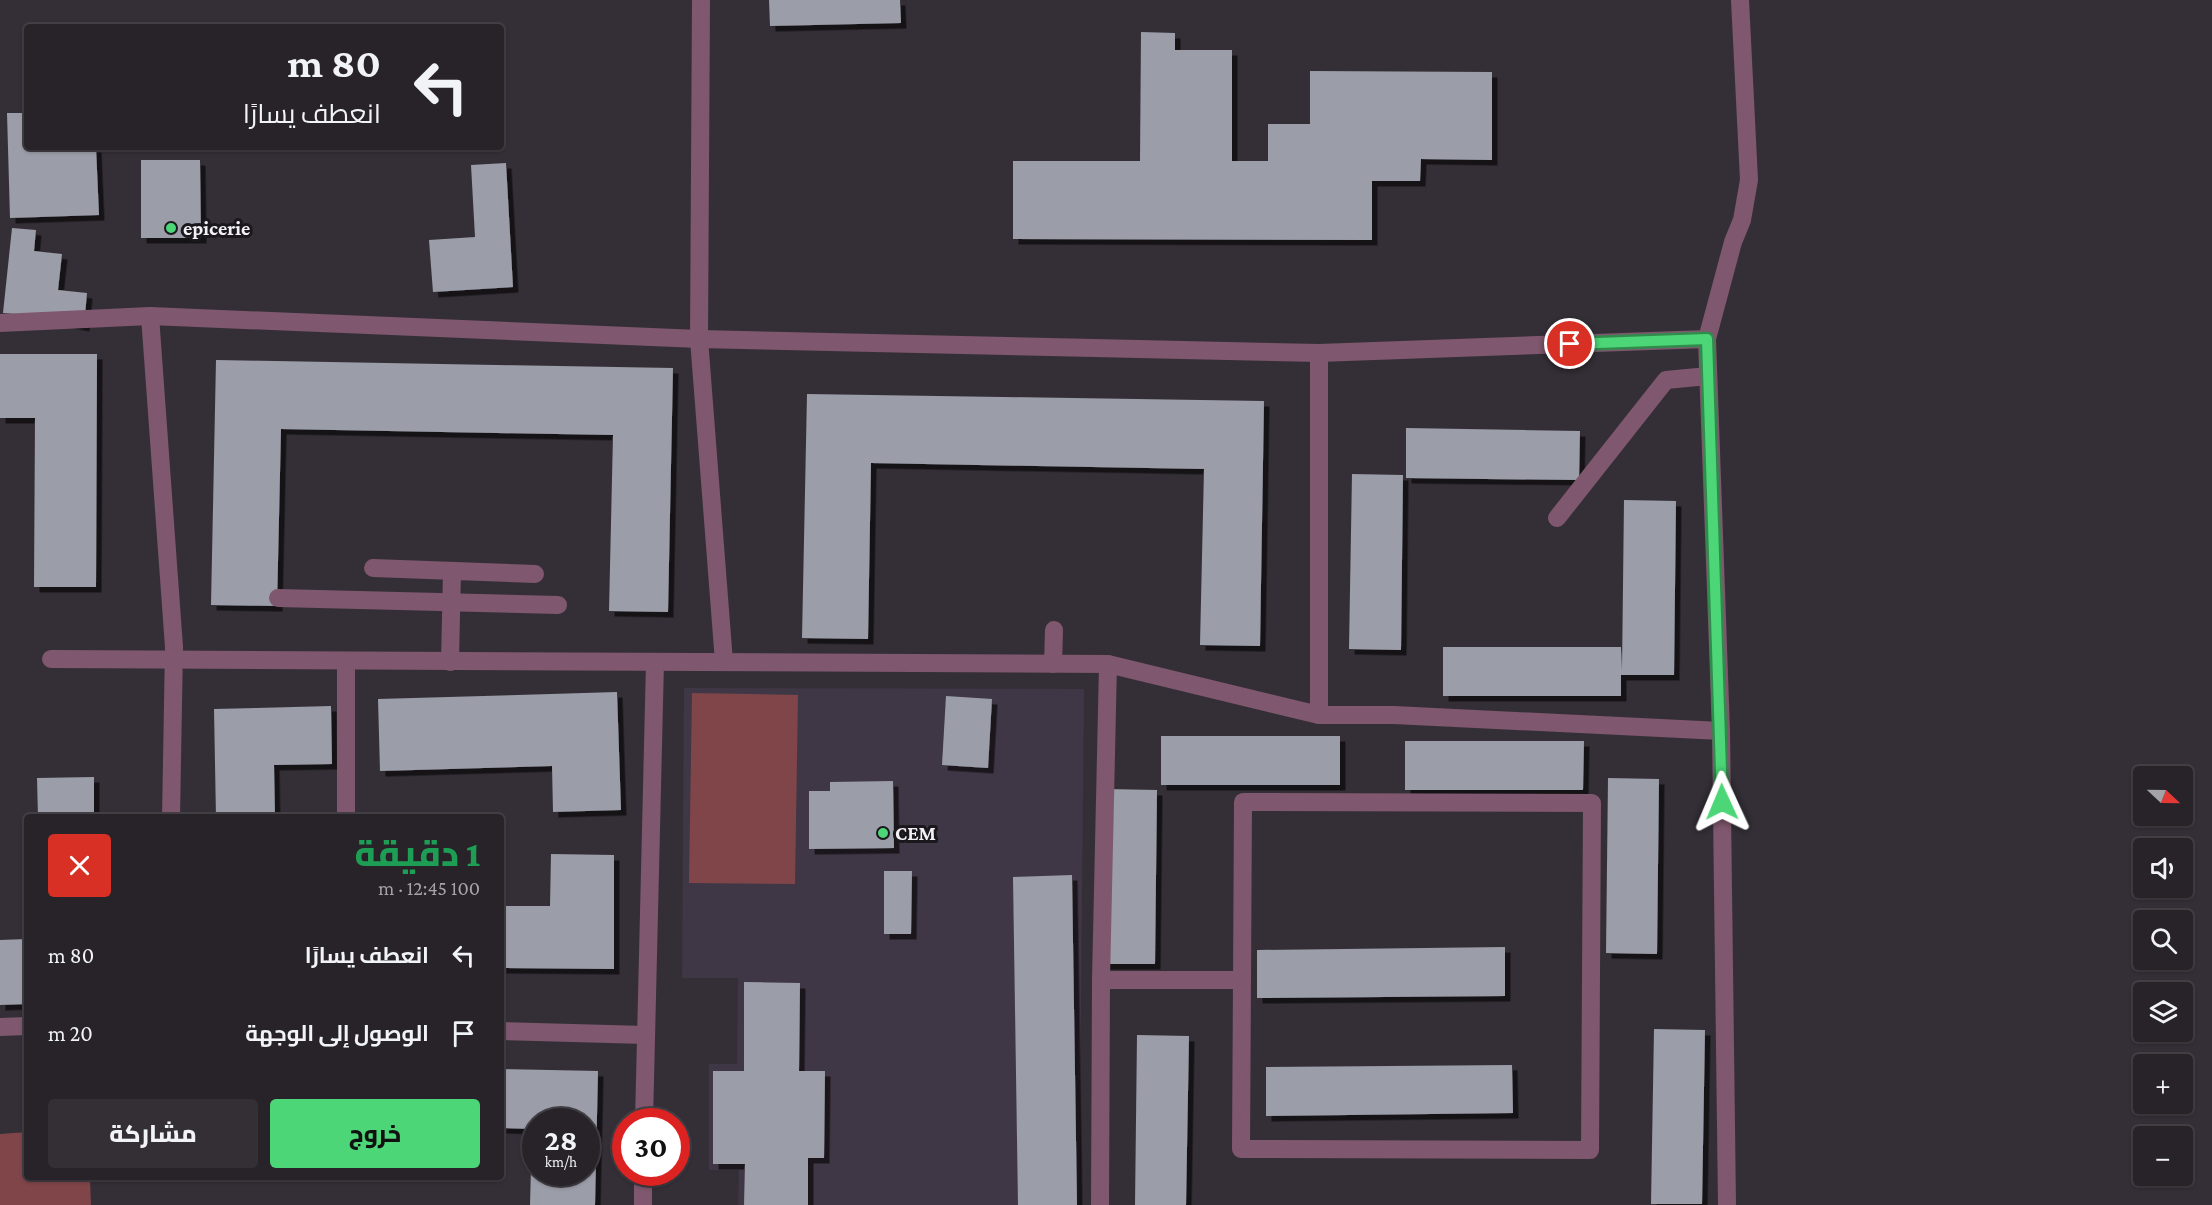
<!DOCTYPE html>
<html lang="ar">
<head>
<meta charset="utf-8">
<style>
	:root { --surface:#272329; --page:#332f35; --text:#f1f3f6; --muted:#a4a4a8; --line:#434046; --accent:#4cd677 }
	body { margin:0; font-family:"Crimson Pro",Cairo,serif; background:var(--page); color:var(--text); direction:rtl; height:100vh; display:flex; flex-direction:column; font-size:22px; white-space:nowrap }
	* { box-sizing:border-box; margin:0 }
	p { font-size:20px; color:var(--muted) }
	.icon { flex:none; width:33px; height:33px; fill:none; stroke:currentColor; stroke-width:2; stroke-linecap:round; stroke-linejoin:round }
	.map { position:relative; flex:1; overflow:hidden; direction:ltr }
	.drawer { position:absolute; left:24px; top:814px; width:480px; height:366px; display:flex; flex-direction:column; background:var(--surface); border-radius:6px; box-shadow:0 2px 4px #0004,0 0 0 2px var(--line); direction:rtl }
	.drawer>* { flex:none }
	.banner { position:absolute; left:24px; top:24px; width:480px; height:126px; border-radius:6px; box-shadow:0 2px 4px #0004,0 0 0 2px var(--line); direction:rtl; background:#272329; color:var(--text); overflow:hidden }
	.needle { width:39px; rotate:112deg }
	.controls { position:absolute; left:2133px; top:766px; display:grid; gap:12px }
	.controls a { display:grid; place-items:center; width:60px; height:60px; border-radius:6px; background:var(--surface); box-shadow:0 2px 4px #0004,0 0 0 2px var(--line); font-size:30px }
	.speed { position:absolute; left:522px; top:1108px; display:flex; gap:12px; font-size:30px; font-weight:700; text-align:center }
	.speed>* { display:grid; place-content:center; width:78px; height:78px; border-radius:50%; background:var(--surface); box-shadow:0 2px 4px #0004,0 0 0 2px var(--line); line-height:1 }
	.speed small { font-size:15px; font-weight:400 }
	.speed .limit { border:9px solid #d22; background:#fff; color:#111 }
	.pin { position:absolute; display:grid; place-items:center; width:51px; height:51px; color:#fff; margin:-26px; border:3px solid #fff; border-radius:50%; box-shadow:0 2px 6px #0007 }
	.me { position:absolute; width:66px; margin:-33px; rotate:359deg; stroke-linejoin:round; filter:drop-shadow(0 0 4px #0008) }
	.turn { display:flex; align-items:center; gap:21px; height:126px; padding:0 24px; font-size:27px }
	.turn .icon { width:78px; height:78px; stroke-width:2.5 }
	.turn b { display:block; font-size:42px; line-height:51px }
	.round { display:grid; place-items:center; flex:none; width:63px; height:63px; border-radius:6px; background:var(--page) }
	.head { display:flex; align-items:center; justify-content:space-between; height:102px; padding:0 24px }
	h1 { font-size:36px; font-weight:800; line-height:45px; color:#1e9e55 }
	.action { display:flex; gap:12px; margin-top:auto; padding:12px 24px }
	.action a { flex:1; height:69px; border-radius:6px; background:var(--accent); color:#111; font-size:24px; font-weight:800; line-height:69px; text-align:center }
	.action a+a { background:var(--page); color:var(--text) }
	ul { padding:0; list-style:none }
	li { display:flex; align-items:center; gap:18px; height:78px; padding:0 24px }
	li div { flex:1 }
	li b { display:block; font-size:22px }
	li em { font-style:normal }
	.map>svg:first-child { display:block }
</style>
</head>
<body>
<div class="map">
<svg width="2212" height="1205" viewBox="0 0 2212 1205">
	<defs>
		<filter id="shadow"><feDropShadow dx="5.5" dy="5.5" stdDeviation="0" flood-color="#0009"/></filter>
	</defs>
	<rect width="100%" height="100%" fill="#342f37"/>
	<path fill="#403746" d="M684,688L1084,689L1079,1205H738L739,1170H709V1064H737L738,978H682Z"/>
	<g fill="#7f4549">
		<path d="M692,693L798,695L795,884L689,883Z"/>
		<path d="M27,1132V1178H90L91,1205H0V1134Z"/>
	</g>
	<g fill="#9b9da8" fill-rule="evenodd" filter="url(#shadow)">
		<path d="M769,0H900L901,23L770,26Z"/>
		<path d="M1141,32L1175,33V50H1232V161H1268V124H1310V71L1492,72V160L1421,159L1420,181H1372V240L1013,239V161H1140Z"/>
		<path d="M7,113H27V147H96L99,215L10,218Z"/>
		<path d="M141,160H200L201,238H141Z"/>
		<path d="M506,163L513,287L433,292L429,240L475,237L471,165Z"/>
		<path d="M12,228L36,230L34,251L62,254L58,290L87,293L84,326L29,315L3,313Z"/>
		<path d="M0,354H97L96,587H34L35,418H0Z"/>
		<path d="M216,360L673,368L668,612L609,611L613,435L281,429L277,606L211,605Z"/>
		<path d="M807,394L1264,401L1260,646L1200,645L1204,469L871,463L868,639L802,638Z"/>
		<path d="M1406,428L1580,431L1579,480L1406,478Z"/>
		<path d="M1352,474L1403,475L1401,650L1349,649Z"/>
		<path d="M1624,500L1676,501L1674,675H1621V696H1443V647H1621L1622,671Z"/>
		<path d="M617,692L621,810L553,812L552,766L380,771L378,699Z"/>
		<path d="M946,696L992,699L988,768L942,765Z"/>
		<path d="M331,706L332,764L274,765L275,818H216L214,709Z"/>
		<rect x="1161" y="736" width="179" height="49"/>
		<path d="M1405,741H1584L1583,790H1405Z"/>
		<path d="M94,777V818H38L37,778Z"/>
		<path d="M1608,778L1659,779L1657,954L1606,953Z"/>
		<path d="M893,781L894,848L809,849V791H830V782Z"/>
		<path d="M1106,789L1157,790L1155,964H1103Z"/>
		<path d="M551,854L614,855V969L501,968V906H550Z"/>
		<path d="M884,871H912L911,934H884Z"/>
		<path d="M1072,875L1077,1205H1018L1013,877Z"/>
		<path d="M27,939V1004L0,1005V940Z"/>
		<path d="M1505,947V996L1257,998V950Z"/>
		<path d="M744,982L800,983L799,1071H825L824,1158H808V1205H744L745,1164H713V1071H744Z"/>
		<path d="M1654,1029L1705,1030L1702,1204H1651Z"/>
		<path d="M1137,1035L1189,1036L1186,1205H1135Z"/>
		<path d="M1512,1065L1513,1113L1266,1116V1067Z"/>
		<path d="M501,1069L598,1071L595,1205H530L532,1129L501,1128ZM536,1122H586V1173H536Z"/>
	</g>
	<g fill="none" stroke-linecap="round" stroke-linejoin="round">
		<g stroke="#7f576e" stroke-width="18">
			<path d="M701,0L699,339L724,662"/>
			<path d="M150,316L174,647L171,818"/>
			<path d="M0,323L150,316L699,339L1319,353L1707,339"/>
			<path d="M1319,353V715"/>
			<path d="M1557,518L1666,380L1708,376"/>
			<path d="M373,568L535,574"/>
			<path d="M278,598L558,605"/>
			<path d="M51,659L1108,664L1319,715H1394L1721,731"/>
			<path d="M450,662L452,571"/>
			<path d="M1053,664L1054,630"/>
			<path d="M346,818V661"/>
			<path d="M1101,980H1242L1241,1149L1590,1150L1592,803L1243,802L1242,980"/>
			<path d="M0,1027L27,1026"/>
			<path d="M501,1031L646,1035"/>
			<path d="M644,1122L655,662"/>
			<path d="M643,1205V1173"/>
			<path d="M1100,1205L1101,980L1108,664"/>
			<path d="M1727,1205L1721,731L1707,339L1733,242L1742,220L1749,180L1740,0"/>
		</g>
	</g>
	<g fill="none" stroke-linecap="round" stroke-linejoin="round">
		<defs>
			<path id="route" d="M1570,344L1707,339L1722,802"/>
		</defs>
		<use href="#route" stroke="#318b4d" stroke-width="15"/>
		<use href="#route" stroke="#4cd677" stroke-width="10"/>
	</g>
	<g fill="#4cd677" stroke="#1a181c" stroke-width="2">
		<circle cx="171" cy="228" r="6"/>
		<circle cx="883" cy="833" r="6"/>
	</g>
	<g text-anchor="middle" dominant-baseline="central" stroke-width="6" stroke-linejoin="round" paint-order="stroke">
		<g font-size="20" font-weight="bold" fill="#f3f0f6" stroke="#1a181c" text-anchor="start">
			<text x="183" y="228">epicerie</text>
			<text x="895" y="833">CEM</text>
		</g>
	</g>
</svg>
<div class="controls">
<a><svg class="needle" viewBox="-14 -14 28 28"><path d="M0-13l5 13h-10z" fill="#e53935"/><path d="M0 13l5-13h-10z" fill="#a4a4a8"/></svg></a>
<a><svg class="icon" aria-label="sound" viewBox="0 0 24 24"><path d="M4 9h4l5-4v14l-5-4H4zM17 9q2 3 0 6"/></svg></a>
<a><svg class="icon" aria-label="search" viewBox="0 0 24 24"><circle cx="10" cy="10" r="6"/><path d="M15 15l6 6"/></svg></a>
<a><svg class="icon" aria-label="layers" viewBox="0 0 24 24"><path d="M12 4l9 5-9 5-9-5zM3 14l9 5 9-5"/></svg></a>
<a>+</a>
<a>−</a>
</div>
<div class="speed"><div>28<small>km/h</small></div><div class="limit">30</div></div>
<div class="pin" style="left:1570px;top:344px;background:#d93025"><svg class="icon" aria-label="arrive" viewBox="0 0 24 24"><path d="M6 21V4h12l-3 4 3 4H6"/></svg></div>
<svg class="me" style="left:1722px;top:802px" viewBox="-20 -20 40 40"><path d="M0-17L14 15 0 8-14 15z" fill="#4cd677" stroke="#fff" stroke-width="4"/></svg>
<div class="banner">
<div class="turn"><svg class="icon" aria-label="left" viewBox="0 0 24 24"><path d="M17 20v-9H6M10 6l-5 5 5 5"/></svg><div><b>80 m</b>انعطف يسارًا</div></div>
</div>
<section class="drawer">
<div class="head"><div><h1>1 دقيقة</h1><p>100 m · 12:45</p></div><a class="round" style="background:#d93025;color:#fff"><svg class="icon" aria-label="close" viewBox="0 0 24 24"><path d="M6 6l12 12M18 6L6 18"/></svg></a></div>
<ul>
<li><svg class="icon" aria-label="left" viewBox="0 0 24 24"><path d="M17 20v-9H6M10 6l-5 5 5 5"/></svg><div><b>انعطف يسارًا</b></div><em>80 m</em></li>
<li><svg class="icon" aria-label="arrive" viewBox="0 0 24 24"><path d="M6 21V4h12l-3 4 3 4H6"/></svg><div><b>الوصول إلى الوجهة</b></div><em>20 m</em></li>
</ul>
<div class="action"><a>خروج</a><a>مشاركة</a></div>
</section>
</div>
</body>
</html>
